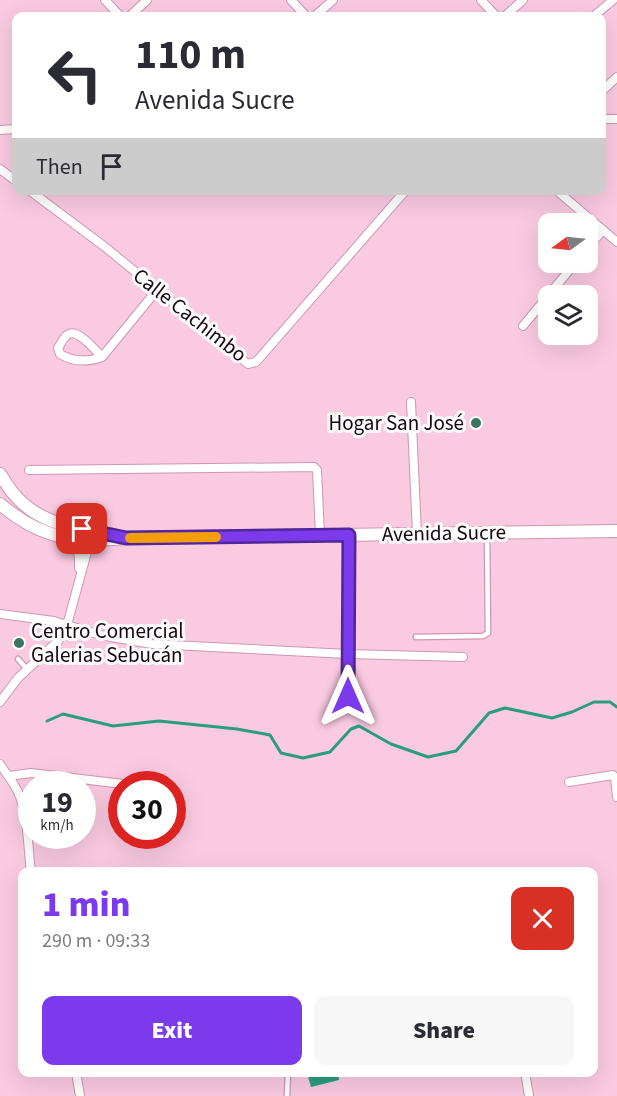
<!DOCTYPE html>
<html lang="en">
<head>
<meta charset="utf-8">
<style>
	:root { --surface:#fff; --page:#f7f7f7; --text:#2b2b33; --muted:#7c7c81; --accent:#7c3aed }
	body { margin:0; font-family:"Source Sans 3",sans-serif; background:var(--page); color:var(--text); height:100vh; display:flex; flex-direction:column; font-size:22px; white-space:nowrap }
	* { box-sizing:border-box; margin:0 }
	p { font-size:20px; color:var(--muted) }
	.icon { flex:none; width:33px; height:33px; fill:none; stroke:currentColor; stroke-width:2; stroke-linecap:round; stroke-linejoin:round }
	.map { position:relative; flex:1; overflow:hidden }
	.side { position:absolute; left:18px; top:867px; width:580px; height:210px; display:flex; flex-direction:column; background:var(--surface); border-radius:12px; box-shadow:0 6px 24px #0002 }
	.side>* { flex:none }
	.guide { position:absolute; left:12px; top:12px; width:594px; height:183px; border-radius:12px; box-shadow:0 6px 24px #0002; background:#fff; color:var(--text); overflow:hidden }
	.needle { width:39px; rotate:255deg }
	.buttons { position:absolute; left:538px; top:213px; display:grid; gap:12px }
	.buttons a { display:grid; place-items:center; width:60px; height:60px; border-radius:12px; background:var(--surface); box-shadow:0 6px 24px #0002; font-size:30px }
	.speed { position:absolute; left:18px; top:771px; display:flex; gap:12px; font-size:30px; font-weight:700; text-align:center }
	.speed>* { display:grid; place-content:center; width:78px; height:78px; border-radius:50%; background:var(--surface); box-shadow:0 6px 24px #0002; line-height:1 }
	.speed small { font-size:15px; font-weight:400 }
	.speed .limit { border:9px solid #d22; background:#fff; color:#111 }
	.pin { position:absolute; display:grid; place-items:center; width:51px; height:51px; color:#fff; margin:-26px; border-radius:12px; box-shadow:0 3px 9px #0006 }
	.me { position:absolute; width:66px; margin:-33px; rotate:0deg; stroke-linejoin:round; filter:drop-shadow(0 0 4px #0008) }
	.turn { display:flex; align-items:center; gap:21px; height:126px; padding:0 24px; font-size:27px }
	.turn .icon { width:78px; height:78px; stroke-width:2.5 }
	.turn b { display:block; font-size:42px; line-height:51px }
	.then { display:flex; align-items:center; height:57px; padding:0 24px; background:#0003; gap:12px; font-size:22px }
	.round { display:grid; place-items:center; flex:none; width:63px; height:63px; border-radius:12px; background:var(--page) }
	.head { display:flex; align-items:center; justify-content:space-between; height:102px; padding:0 24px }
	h1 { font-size:36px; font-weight:800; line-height:45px; color:var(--accent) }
	.cta { display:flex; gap:12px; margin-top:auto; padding:12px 24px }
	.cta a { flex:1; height:69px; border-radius:12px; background:var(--accent); color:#fff; font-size:24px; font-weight:800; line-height:69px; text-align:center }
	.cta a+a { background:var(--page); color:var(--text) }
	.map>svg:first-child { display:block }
</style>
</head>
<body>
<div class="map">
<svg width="617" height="1096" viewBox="0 0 617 1096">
	<rect width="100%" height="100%" fill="#facae1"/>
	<path fill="#2a9d7a" d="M307,1073H338L339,1080L311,1087Z"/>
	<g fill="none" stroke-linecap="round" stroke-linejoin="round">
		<path stroke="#2a9d7a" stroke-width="3" d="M47,721L63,714L113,726L159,721L237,729L270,735L281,753L303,758L330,752L351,729L359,726L391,744L428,757L456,751L489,713L505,708L552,718L572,712L594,702H610L617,707"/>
		<defs>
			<g id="lane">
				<path d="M416,637L483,636L488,633L487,534"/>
				<path d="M18,659L27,669"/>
				<path d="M287,1096L288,1072"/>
			</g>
			<g id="street">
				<path d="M105,0L120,16"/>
				<path d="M291,0L306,16"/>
				<path d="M481,0L496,16"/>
				<path d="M130,16L147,0"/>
				<path d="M315,16L333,0"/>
				<path d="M505,16L523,0"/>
				<path d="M594,16L613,0"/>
				<path d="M602,91L617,77"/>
				<path d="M602,119H617"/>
				<path d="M0,130L16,129"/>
				<path d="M0,169L16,181"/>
				<path d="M29,190L105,247L248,364L256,362L406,190"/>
				<path d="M556,190L617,242"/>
				<path d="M588,247L603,230"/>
				<path d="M523,326L576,262"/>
				<path d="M102,357C95,350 77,327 67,335C63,338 61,344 58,348L60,354C73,362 88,362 102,357L157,290"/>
				<path d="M411,402L417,534"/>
				<path d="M29,470L314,467L317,470L320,535"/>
				<path d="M66,540C80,547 79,553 79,568"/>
				<path d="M0,614L54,621L100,635L152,644L348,654L463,657"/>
				<path d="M348,696L349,535"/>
				<path d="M0,702L18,678L59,640L67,625L87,552L90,547L101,541"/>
				<path d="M0,764C6,774 13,781 18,792C28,813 28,848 31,872"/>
				<path d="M9,776L31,773L123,784"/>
				<path d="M569,782L613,775L615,778L617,797"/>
				<path d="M76,1072L80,1096"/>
				<path d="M525,1072L529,1096"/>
			</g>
			<g id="secondary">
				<path d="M0,474C4,480 8,487 13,493C39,525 76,528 113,535"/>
				<path d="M0,504C41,539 74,543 126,538L617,531"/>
			</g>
		</defs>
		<use href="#lane" stroke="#ce96b2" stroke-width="7"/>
		<use href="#street" stroke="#ce96b2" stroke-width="10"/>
		<use href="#secondary" stroke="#ce96b2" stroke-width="14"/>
		<use href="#lane" stroke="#fff" stroke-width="4.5"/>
		<use href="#street" stroke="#fff" stroke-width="8"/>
		<use href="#secondary" stroke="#fff" stroke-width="12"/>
	</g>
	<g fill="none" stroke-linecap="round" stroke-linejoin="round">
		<defs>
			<path id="route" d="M82,529L126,538L349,535L348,696"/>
		</defs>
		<use href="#route" stroke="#51269a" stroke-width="15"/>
		<use href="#route" stroke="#7c3aed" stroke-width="10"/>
		<path stroke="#f59e0b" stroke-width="10" d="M130,538L216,537"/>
	</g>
	<g fill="#397560" stroke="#fbfbfb" stroke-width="2">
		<circle cx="476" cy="423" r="6"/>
		<circle cx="19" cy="643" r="6"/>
	</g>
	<g text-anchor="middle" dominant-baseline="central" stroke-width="6" stroke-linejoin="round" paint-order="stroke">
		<g font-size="21" fill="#17050f" stroke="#fbfbfb">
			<text transform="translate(190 315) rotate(38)">Calle Cachimbo</text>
			<text transform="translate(444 533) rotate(-1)">Avenida Sucre</text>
		</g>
		<g font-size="21" fill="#17050f" stroke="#fbfbfb" text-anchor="end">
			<text x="464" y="423">Hogar San José</text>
			<text x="31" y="631" text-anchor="start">Centro Comercial<tspan x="31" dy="24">Galerias Sebucán</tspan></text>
		</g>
	</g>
</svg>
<div class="buttons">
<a><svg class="needle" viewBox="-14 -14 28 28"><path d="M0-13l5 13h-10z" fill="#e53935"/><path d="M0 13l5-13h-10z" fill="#7c7c81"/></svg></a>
<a><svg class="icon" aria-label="layers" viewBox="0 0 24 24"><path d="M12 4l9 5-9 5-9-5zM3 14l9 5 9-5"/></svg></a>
</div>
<div class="speed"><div>19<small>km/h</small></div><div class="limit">30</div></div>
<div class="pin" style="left:82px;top:529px;background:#d93025"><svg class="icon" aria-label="arrive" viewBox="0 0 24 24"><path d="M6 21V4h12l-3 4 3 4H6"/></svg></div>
<svg class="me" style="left:348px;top:696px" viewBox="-20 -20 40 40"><path d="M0-17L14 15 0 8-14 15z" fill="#7c3aed" stroke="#fff" stroke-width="4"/></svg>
<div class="guide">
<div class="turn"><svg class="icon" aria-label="left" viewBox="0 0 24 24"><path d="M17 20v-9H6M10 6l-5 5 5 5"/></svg><div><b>110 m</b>Avenida Sucre</div></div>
<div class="then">Then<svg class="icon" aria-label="arrive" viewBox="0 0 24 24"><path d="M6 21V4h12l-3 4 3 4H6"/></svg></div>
</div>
<section class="side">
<div class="head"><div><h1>1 min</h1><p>290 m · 09:33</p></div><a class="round" style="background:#d93025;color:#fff"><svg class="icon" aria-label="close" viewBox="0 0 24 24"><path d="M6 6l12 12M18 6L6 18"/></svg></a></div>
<div class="cta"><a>Exit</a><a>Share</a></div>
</section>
</div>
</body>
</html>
